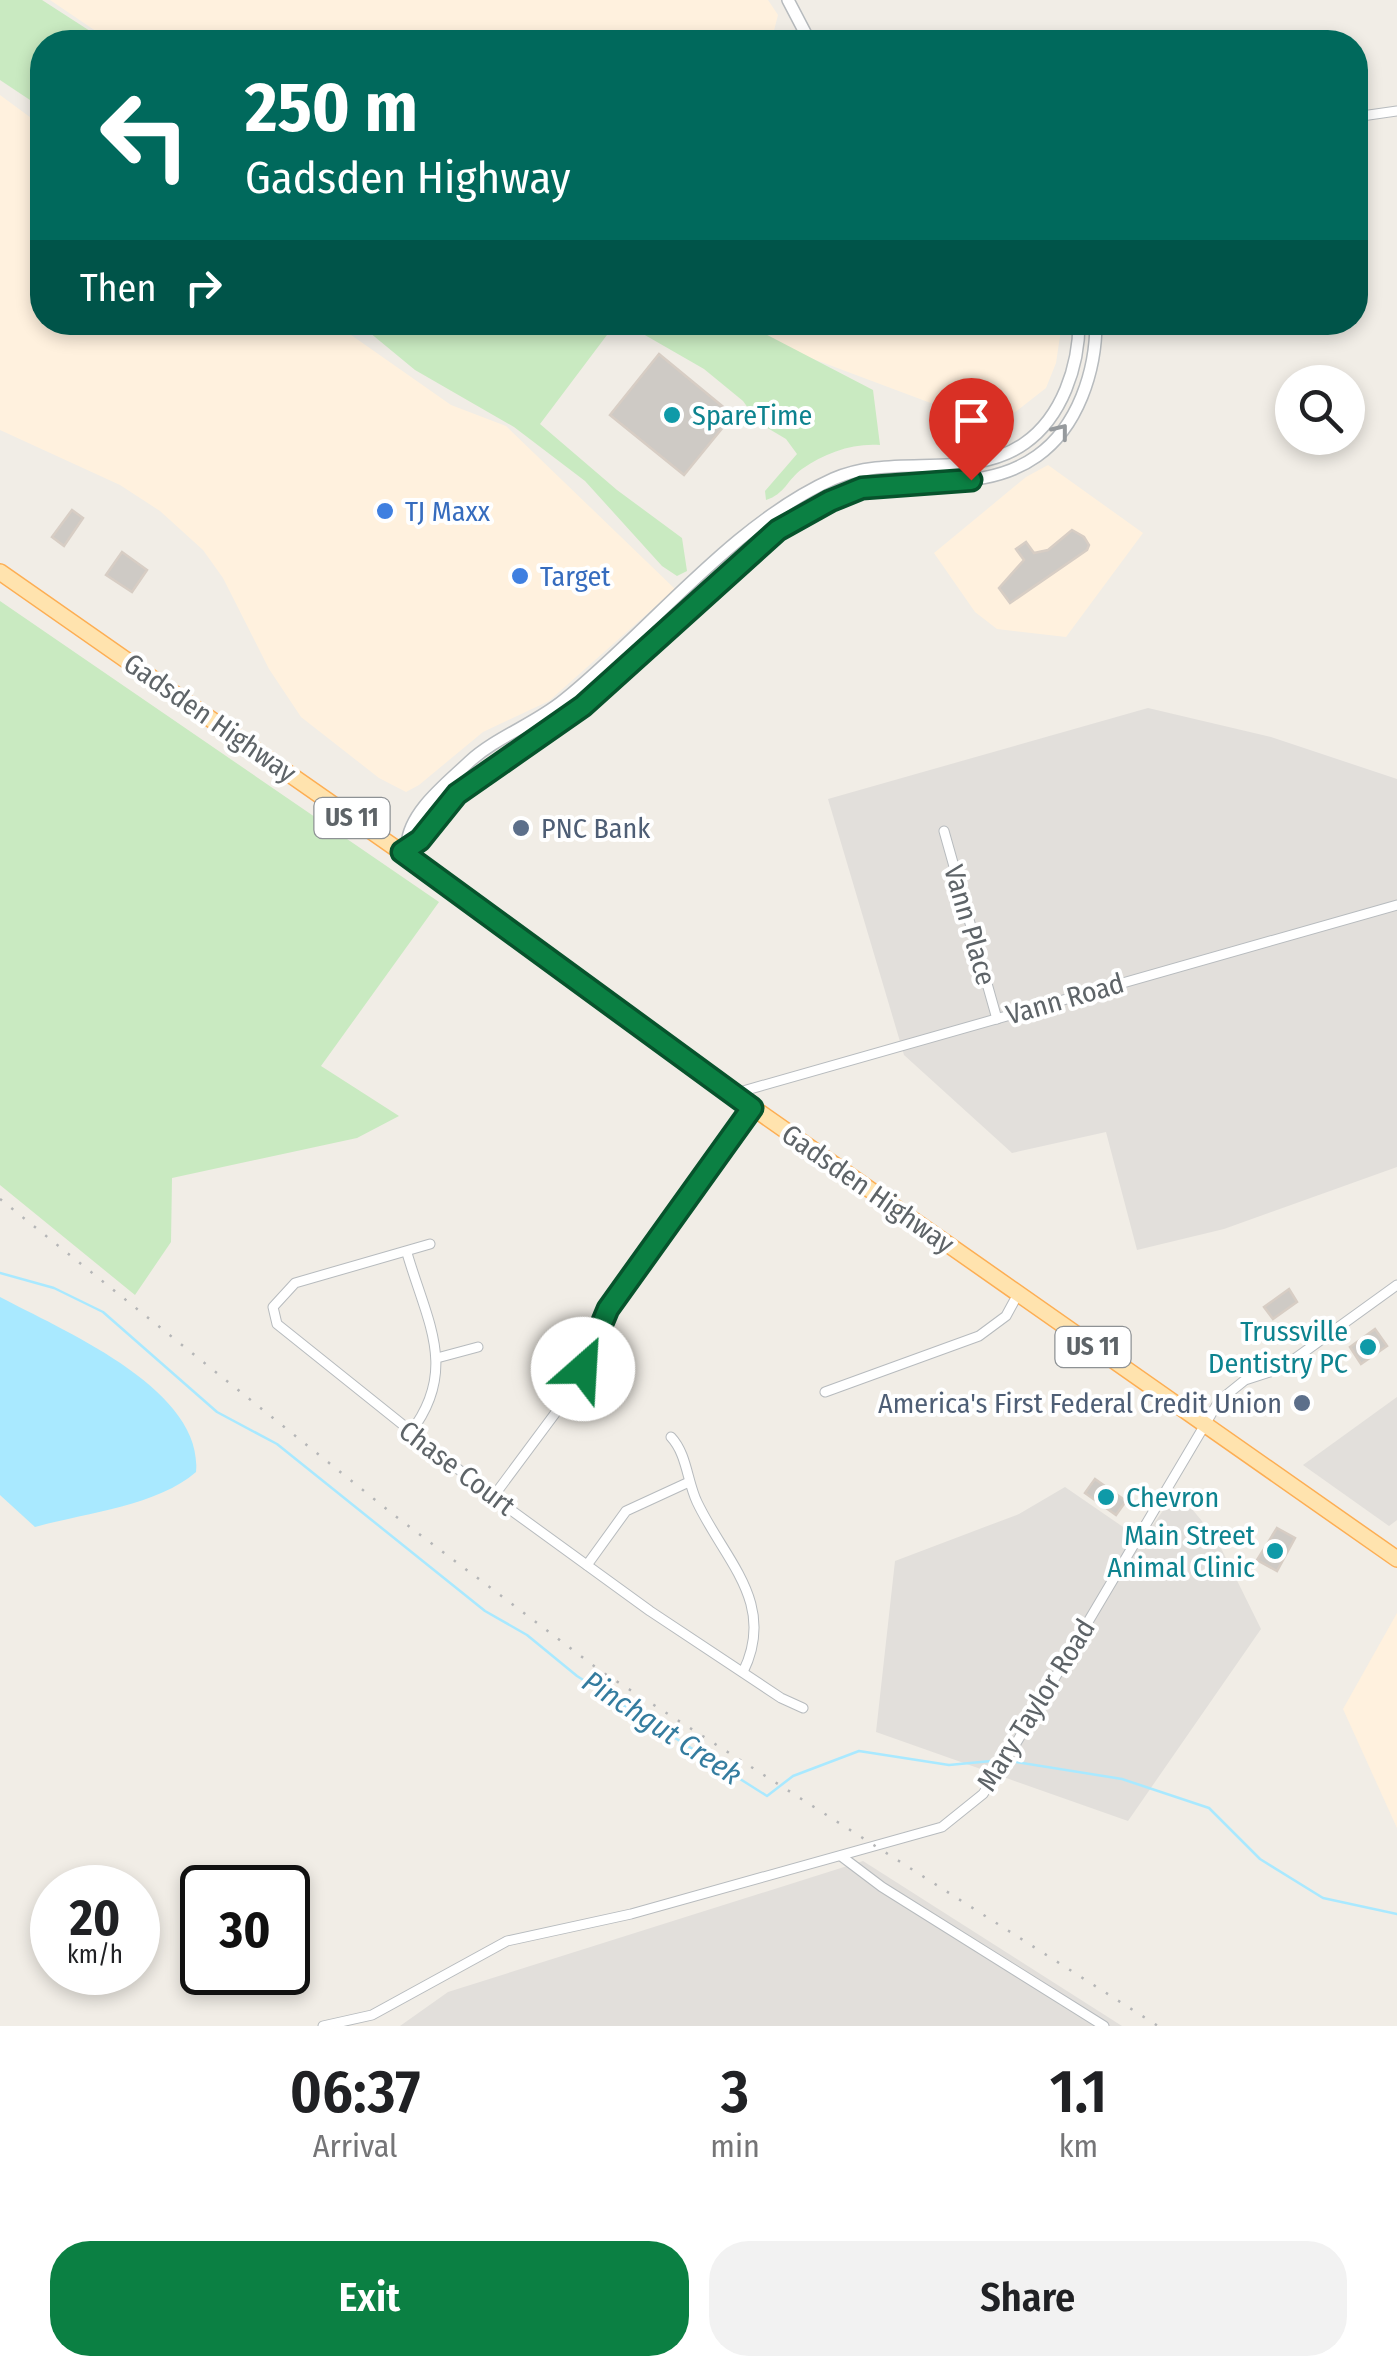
<!DOCTYPE html>
<html lang="en">
<head>
<meta charset="utf-8">
<style>
	:root { --surface:#fff; --page:#f2f2f2; --text:#202124; --muted:#757577; --accent:#0b8043 }
	body { margin:0; font-family:"Fira Sans Condensed",sans-serif; background:var(--page); color:var(--text); height:100vh; display:flex; flex-direction:column; font-size:38px; white-space:nowrap }
	* { box-sizing:border-box; margin:0 }
	p { font-size:32px; color:var(--muted) }
	.icon { flex:none; width:55px; height:55px; fill:none; stroke:currentColor; stroke-width:2; stroke-linecap:round; stroke-linejoin:round }
	.map { position:relative; height:2026px; overflow:hidden }
	.panel { display:flex; flex-direction:column; background:var(--surface); flex:1 }
	.panel>* { flex:none }
	.hud { position:absolute; left:30px; top:30px; width:1338px; height:305px; border-radius:40px; box-shadow:0 5px 15px #0003; background:#00695c; color:#fff; overflow:hidden }
	.buttons { position:absolute; left:1275px; top:365px; display:grid; gap:20px }
	.buttons a { display:grid; place-items:center; width:90px; height:90px; border-radius:50%; background:var(--surface); box-shadow:0 5px 15px #0003; font-size:50px }
	.speed { position:absolute; left:30px; top:1865px; display:flex; gap:20px; font-size:50px; font-weight:700; text-align:center }
	.speed>* { display:grid; place-content:center; width:130px; height:130px; border-radius:50%; background:var(--surface); box-shadow:0 5px 15px #0003; line-height:1 }
	.speed small { font-size:25px; font-weight:400 }
	.speed .limit { border:5px solid #111; border-radius:15px; background:#fff; color:#111 }
	.pin { position:absolute; display:grid; place-items:center; width:85px; height:85px; color:#fff; margin:-102px -42px; border-radius:50% 50% 50% 0; rotate:-45deg; box-shadow:0 0 10px #0007 }
	.pin .icon { rotate:45deg }
	.me { position:absolute; width:110px; margin:-55px; rotate:26deg; stroke-linejoin:round; filter:drop-shadow(0 0 8px #0008) }
	.turn { display:flex; align-items:center; gap:35px; height:210px; padding:0 50px; font-size:45px }
	.turn .icon { width:130px; height:130px; stroke-width:2.5 }
	.turn b { display:block; font-size:70px; line-height:85px }
	.then { display:flex; align-items:center; height:95px; padding:0 50px; background:#0003; gap:20px; font-size:38px }
	.eta { display:flex; justify-content:space-evenly; align-items:center; height:170px; text-align:center }
	.eta b { font-size:60px; font-weight:600; line-height:70px }
	.button { display:flex; gap:20px; margin-top:auto; padding:20px 50px }
	.button a { flex:1; height:115px; border-radius:40px; background:var(--accent); color:#fff; font-size:40px; font-weight:600; line-height:115px; text-align:center }
	.button a+a { background:var(--page); color:var(--text) }
	.map>svg:first-child { display:block }
</style>
</head>
<body>
<div class="map">
<svg width="1397" height="2026" viewBox="0 0 1397 2026">
	<rect width="100%" height="100%" fill="#f1ede6"/>
	<g fill="#fff1de">
		<path d="M50,0H768L778,15L771,42H112Z"/>
		<path d="M0,95L42,126V322L334,323L451,405L506,426L675,589L549,701L483,732L419,785L406,792L379,778L301,717L269,669L223,578L203,550L160,511L120,485L0,430Z"/>
		<path d="M741,323H1062L1056,363L1046,388L1009,417L984,423L776,345Z"/>
		<path d="M1048,465L1143,533L1066,637L997,629L975,612L934,553L1026,477Z"/>
		<path d="M1397,1613V1828L1343,1709Z"/>
	</g>
	<g fill="#e2dfdb">
		<path d="M1148,708L1271,737L1397,779V1167L1224,1229L1137,1250L1106,1132L1012,1153L904,1055L828,799Z"/>
		<path d="M1397,1397V1520L1389,1526L1303,1465Z"/>
		<path d="M1065,1487L1142,1540L1177,1491L1216,1538L1261,1629L1128,1821L876,1732L895,1561L1019,1514Z"/>
		<path d="M863,1861L1122,2026H400L448,1992Z"/>
	</g>
	<g fill="#c9eac1">
		<path d="M0,0H42L107,42H42V108L0,80Z"/>
		<path d="M358,323H616L540,424L617,490L682,538L687,571L677,576L662,566L585,481L514,427L415,370Z"/>
		<path d="M624,323H744L873,390L880,445C852,443 825,453 802,469C787,480 785,494 766,500L765,491L797,454L786,439L759,423L743,401L704,369Z"/>
		<path d="M0,601L439,902L321,1066L399,1116L357,1138L172,1178L171,1242L135,1295L0,1185Z"/>
	</g>
	<path fill="#a9e9ff" d="M0,1297C62,1330 204,1389 196,1472C157,1506 85,1513 35,1527L0,1495Z"/>
	<g fill="none" stroke-linecap="round" stroke-linejoin="round">
		<g stroke="#a9e9ff" stroke-width="2.5">
			<path d="M0,1273L54,1288L103,1312L217,1412L277,1444L485,1611L527,1635L577,1676L767,1796L793,1776L859,1751L949,1765L1002,1760"/>
			<path d="M1010,1761L1122,1779L1209,1808L1260,1859L1323,1898L1397,1914"/>
		</g>
	</g>
	<g fill="#cecac5" stroke="#d7cdc4" stroke-width="2.5">
		<path d="M659,354L733,415L684,475L610,415Z"/>
		<path d="M72,510L83,518L64,546L52,537Z"/>
		<path d="M1072,530L1084,537L1089,545L1087,550L1010,603L999,588L1024,560L1016,549L1026,542L1034,553L1048,550Z"/>
		<path d="M122,552L147,570L132,592L106,575Z"/>
		<path d="M1289,1289L1297,1302L1273,1319L1264,1307Z"/>
		<path d="M1375,1329L1387,1346L1361,1364L1350,1347Z"/>
		<path d="M1095,1479L1126,1501L1116,1515L1085,1493Z"/>
		<path d="M1277,1528L1295,1538L1277,1571L1257,1560Z"/>
	</g>
	<g fill="none" stroke-linecap="round" stroke-linejoin="round">
		<defs>
			<g id="minor">
				<path d="M1355,117L1397,111"/>
				<path d="M944,831L997,1019"/>
				<path d="M736,1093L1397,905"/>
				<path d="M430,1244L295,1283L273,1307L277,1324L493,1497L650,1611L781,1698L803,1708"/>
				<path d="M407,1253C427,1322 459,1370 410,1433"/>
				<path d="M586,1356L609,1316L608,1309"/>
				<path d="M437,1358L478,1347"/>
				<path d="M825,1392L979,1336L1006,1316L1018,1294"/>
				<path d="M671,1437C687,1454 687,1481 697,1502C725,1561 777,1603 743,1672"/>
				<path d="M493,1497L571,1392L594,1324L622,1292L752,1107"/>
				<path d="M587,1565L626,1511L689,1482"/>
				<path d="M841,1856L882,1887L1104,2026"/>
				<path d="M323,2026L372,2015L507,1941L631,1914L942,1827L983,1794L1015,1745L1219,1401L1245,1380L1282,1368L1397,1285"/>
			</g>
			<g id="tertiary">
				<path d="M788,0L810,42"/>
				<path d="M407,845C409,812 446,784 469,762C496,737 535,724 564,700C651,630 731,525 833,479C893,452 971,482 1025,443C1062,417 1079,366 1079,322"/>
				<path d="M401,853C407,845 413,845 420,840C440,823 454,796 476,779C510,752 550,735 582,707C659,642 748,535 839,497C903,470 978,498 1037,456C1078,427 1096,371 1096,322"/>
			</g>
			<path id="primary" d="M0,572L497,919L752,1107L1397,1559"/>
		</defs>
		<use href="#minor" stroke="#b7bbbe" stroke-width="11"/>
		<use href="#tertiary" stroke="#b7bbbe" stroke-width="14"/>
		<use href="#primary" stroke="#fdae53" stroke-width="18"/>
		<use href="#minor" stroke="#fff" stroke-width="9"/>
		<use href="#tertiary" stroke="#fff" stroke-width="11"/>
		<use href="#primary" stroke="#ffe3ae" stroke-width="15"/>
		<path stroke="#b5b6b7" stroke-width="2.5" stroke-dasharray="2.5 12" stroke-linecap="butt" d="M0,1199L394,1515L602,1672L1158,2026"/>
	</g>
	<defs><path id="oneway-chevron" d="M-2-3.5L2.5 0L-2 3.5" fill="none" stroke-width="1.6" stroke-linecap="round" stroke-linejoin="round" transform="scale(2.5)"/></defs>
	<use stroke="#969a9d" href="#oneway-chevron" transform="translate(1061 431) rotate(-52)"/>
	<g fill="none" stroke-linecap="round" stroke-linejoin="round">
		<defs>
			<path id="route" d="M583,1369L608,1309L752,1108L402,852L420,840L457,794L583,706L778,530L830,501L862,488L971,480"/>
		</defs>
		<use href="#route" stroke="#07532c" stroke-width="25"/>
		<use href="#route" stroke="#0b8043" stroke-width="18"/>
	</g>
	<g fill="#0f9aa8" stroke="#fff" stroke-width="4">
		<circle cx="672" cy="415" r="10"/>
		<circle cx="1368" cy="1347" r="10"/>
		<circle cx="1106" cy="1497" r="10"/>
		<circle cx="1275" cy="1551" r="10"/>
	</g>
	<g fill="#3f7fe0" stroke="#fff" stroke-width="4">
		<circle cx="385" cy="511" r="10"/>
		<circle cx="520" cy="576" r="10"/>
	</g>
	<g fill="#5c6f8a" stroke="#fff" stroke-width="4">
		<circle cx="521" cy="828" r="10"/>
		<circle cx="1302" cy="1403" r="10"/>
	</g>
	<g text-anchor="middle" dominant-baseline="central" stroke-width="8" stroke-linejoin="round" paint-order="stroke">
		<g fill="#fff" stroke="#8e9295" stroke-width="2.5">
			<rect x="314.5" y="798" width="75" height="40" rx="8"/>
			<rect x="1055.5" y="1327" width="75" height="40" rx="8"/>
		</g>
		<g font-size="25" font-weight="bold" fill="#5e6468">
			<text x="352" y="818">US 11</text>
			<text x="1093" y="1347">US 11</text>
		</g>
		<g font-size="28" fill="#0d838f" stroke="#fff" text-anchor="start">
			<text x="692" y="415">SpareTime</text>
			<text x="1348" y="1331" text-anchor="end">Trussville<tspan x="1348" dy="32">Dentistry PC</tspan></text>
			<text x="1126" y="1497">Chevron</text>
			<text x="1255" y="1535" text-anchor="end">Main Street<tspan x="1255" dy="32">Animal Clinic</tspan></text>
		</g>
		<g font-size="28" fill="#366cbe" stroke="#fff" text-anchor="start">
			<text x="405" y="511">TJ Maxx</text>
			<text x="540" y="576">Target</text>
		</g>
		<g font-size="28" fill="#5e6468" stroke="#fff">
			<text transform="translate(210 718) rotate(35)">Gadsden Highway</text>
			<text transform="translate(970 925) rotate(74)">Vann Place</text>
			<text transform="translate(1065 999) rotate(-16)">Vann Road</text>
			<text transform="translate(868 1189) rotate(35)">Gadsden Highway</text>
			<text transform="translate(457 1468) rotate(37)">Chase Court</text>
			<text transform="translate(1036 1705) rotate(-58)">Mary Taylor Road</text>
		</g>
		<g font-size="28" fill="#4e5e75" stroke="#fff" text-anchor="start">
			<text x="541" y="828">PNC Bank</text>
			<text x="1282" y="1403" text-anchor="end">America's First Federal Credit Union</text>
		</g>
		<g font-size="30" font-style="italic" fill="#347c9f" stroke="#fff">
			<text transform="translate(662 1728) rotate(33)">Pinchgut Creek</text>
		</g>
	</g>
</svg>
<div class="buttons">
<a><svg class="icon" aria-label="search" viewBox="0 0 24 24"><circle cx="10" cy="10" r="6"/><path d="M15 15l6 6"/></svg></a>
</div>
<div class="speed"><div>20<small>km/h</small></div><div class="limit">30</div></div>
<div class="pin" style="left:971px;top:480px;background:#d93025"><svg class="icon" aria-label="arrive" viewBox="0 0 24 24"><path d="M6 21V4h12l-3 4 3 4H6"/></svg></div>
<svg class="me" style="left:583px;top:1369px" viewBox="-20 -20 40 40"><circle r="19" fill="#fff"/><path d="M0-13L10 11 0 6-10 11z" fill="#0b8043"/></svg>
<div class="hud">
<div class="turn"><svg class="icon" aria-label="left" viewBox="0 0 24 24"><path d="M17 20v-9H6M10 6l-5 5 5 5"/></svg><div><b>250 m</b>Gadsden Highway</div></div>
<div class="then">Then<svg class="icon" aria-label="right" viewBox="0 0 24 24"><path d="M7 20v-9h11M14 6l5 5-5 5"/></svg></div>
</div>
</div>
<section class="panel">
<div class="eta">
<div><b>06:37</b><p>Arrival</p></div>
<div><b>3</b><p>min</p></div>
<div><b>1.1</b><p>km</p></div>
</div>
<div class="button"><a>Exit</a><a>Share</a></div>
</section>
</body>
</html>
